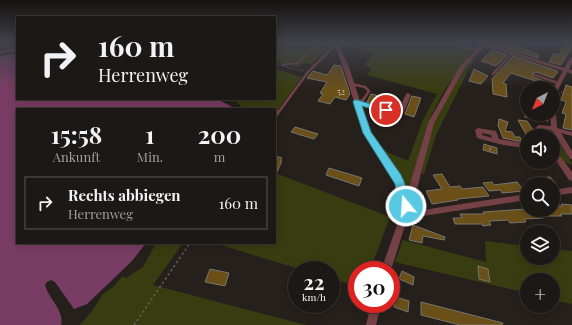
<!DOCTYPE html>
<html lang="de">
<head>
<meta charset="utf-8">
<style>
	:root { --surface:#1c1815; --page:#25211e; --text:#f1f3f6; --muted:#a0a0a0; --line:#3a3734 }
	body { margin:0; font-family:"Playfair Display",serif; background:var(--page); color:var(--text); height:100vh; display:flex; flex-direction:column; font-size:15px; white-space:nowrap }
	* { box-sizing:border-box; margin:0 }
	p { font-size:13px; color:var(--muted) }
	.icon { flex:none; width:22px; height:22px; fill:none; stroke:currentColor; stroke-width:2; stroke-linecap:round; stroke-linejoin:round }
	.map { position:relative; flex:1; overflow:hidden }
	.drawer { position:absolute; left:16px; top:108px; width:260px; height:136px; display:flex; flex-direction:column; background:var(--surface); border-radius:0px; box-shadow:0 2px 10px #0003,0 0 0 1px var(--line) }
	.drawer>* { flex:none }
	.guide { position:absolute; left:16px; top:16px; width:260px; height:84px; border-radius:0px; box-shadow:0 2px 10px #0003,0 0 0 1px var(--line); background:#1c1815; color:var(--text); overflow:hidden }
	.needle { width:26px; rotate:222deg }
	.fabs { position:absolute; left:520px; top:81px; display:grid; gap:8px }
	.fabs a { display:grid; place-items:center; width:40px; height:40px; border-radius:50%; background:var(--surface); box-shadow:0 2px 10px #0003,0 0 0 1px var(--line); font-size:20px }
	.speed { position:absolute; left:288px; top:261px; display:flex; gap:8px; font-size:20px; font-weight:700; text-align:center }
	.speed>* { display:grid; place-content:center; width:52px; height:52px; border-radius:50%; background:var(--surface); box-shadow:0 2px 10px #0003,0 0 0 1px var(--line); line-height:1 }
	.speed small { font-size:10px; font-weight:400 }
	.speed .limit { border:6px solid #d22; background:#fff; color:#111 }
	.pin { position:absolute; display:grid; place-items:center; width:34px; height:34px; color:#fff; margin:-17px; border:2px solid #fff; border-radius:50%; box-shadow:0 1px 4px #0007 }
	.me { position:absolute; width:44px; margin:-22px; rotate:342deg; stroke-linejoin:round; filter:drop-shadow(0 0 3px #0008) }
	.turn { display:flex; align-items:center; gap:14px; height:84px; padding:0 16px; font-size:18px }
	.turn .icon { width:52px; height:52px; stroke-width:2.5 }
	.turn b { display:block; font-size:28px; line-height:34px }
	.eta { display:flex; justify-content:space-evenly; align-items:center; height:68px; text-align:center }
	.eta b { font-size:24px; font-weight:700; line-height:28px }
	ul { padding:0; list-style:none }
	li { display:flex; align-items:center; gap:12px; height:54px; margin:0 8px 6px; padding:0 8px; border:2px solid var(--line); border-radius:0px }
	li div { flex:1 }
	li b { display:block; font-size:15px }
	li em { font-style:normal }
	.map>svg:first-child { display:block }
</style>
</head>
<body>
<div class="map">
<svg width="572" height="325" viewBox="0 0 572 325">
	<rect width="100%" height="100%" fill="#26201c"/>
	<g fill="#383d11">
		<path d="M275,43H326L331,45L312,64L303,63L298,67L275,62Z"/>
		<path d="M339,43H447L471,51V55C455,74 438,97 429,122C420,146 415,171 408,196L405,202L403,194L368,132L387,152L408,161L423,120L437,94L367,75L372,68L364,66L373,53Z"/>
		<path d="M471,59L474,61L465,72L467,73L436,135L424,174H422C426,132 445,92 471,59Z"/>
		<path d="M275,69L302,77L275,114V109H243L234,99H275Z"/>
		<path d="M544,128L553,130L572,164C564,165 556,154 553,146C552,144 553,139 553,136H546L542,129Z"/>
		<path d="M275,173L390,217L370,270H357V286L331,279V270H303L214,243H275Z"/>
		<path d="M403,240L486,262L485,241L527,246V258H553V249L572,251V304L553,300V280H527V293L395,262Z"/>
		<path d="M156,243H183L153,285L306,325H80L92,311L103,294L113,287L123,276L126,278L143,267Z"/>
	</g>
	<path fill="#793d65" d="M17,53V99H217L236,109H17V243H146L132,261L87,304L74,309L55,282L51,280L47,282L45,285C48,298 65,311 61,325H0V56Z"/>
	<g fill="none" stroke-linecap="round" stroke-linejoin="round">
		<path stroke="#793d65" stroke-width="1.5" d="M282,65L298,63L317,44"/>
	</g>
	<g fill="#6a4f18" stroke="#79756e">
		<path d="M502,43L531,51L530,52L539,55L538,58L500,46Z"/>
		<path d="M566,43H572V46L561,65L549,62L554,53L559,55Z"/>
		<path d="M492,50L507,55L496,66L481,61Z"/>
		<path d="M513,56L557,71L558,72L553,78L536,72L533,73V77L547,82L545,84L511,73L503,83L506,84L507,97L493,94L492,79Z"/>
		<path d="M334,65L341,66L350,94L346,100L335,97L330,104L318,101L323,94L320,93L327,82L307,78L313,71L327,75Z"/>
		<path d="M474,69L488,76L481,84L469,81Z"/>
		<path d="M566,85L572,87V130L563,128L566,114L562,113L566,102L561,100Z"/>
		<path d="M371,94L384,97L380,105L367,102Z"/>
		<path d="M412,96L421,98L414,117L405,114Z"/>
		<path d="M525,114L546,115L548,121L525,117Z"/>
		<path d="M499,119L508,122L505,131L512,132L515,137H520L522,142L503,138L498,125Z"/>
		<path d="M518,120L527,121L537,136H527Z"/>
		<path d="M295,127L305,130L318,134L314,139L291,132Z"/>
		<path d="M484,144L490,146V151L491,146L497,148V154L483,150Z"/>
		<path d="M275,156L282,158L280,161H282L275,176Z"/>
		<path d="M329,168L362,178L359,186L326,175Z"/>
		<path d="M442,174L450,187L460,186L462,189L483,187L489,196L457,199L458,200L432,204L426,191L442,189L433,175Z"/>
		<path d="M550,177L556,184H534L530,179Z"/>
		<path d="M492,182L494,185L517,182L524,191L502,193L501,190L489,191L483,183Z"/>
		<path d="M553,204L555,206H563L561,204L572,205V214H560L562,216H542L543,218L524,219L526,222L510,223L508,220L489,221L491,225L483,226L482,224H455L453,218H462L460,214H484L483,212L527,209V210H553Z"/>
		<path d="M413,225L445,237L444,240L423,236L422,243L409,240Z"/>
		<path d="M478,266L488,269L490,282L479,279Z"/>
		<path d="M210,269L229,273L225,286L205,282Z"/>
		<path d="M402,271L414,277L413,285L399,279Z"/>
		<path d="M396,297L409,301L408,312L394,307Z"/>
		<path d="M421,302L503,323L502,325H460L421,315Z"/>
	</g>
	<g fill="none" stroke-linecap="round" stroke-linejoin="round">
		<g stroke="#635d5a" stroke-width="1" stroke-dasharray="1.5 1.5" stroke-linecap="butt">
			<path d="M275,64L303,71"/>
			<path d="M506,66L520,71"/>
			<path d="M561,92L572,96"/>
		</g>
		<path stroke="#635d5a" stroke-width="1.5" stroke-dasharray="2.5 2.5" stroke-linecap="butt" d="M134,325L190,243"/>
		<g stroke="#744146" stroke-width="2.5">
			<path d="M0,52L17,50"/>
			<path d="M493,74L513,52"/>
			<path d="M535,75L558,83"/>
			<path d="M352,84L365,87L369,91L363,100L358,102"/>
			<path d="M278,113L308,72L336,44"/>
		</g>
		<path stroke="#744146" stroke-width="3.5" d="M275,117L278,112"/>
		<g fill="#744146" fill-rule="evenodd">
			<path d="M334,43H338L349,67L360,101L398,112L406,94L408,93L411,95L403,114L400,116L361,105L370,133L401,177L404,184L405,201L428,123L460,66L474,52L450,43H457L476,49L482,43H487L564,68L570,58L572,57V63L569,69L572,70V74L567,72L556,94L553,96V89L563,71L485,46L465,67L434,123L417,189L410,209L423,210L527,194V200L423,216H408L391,270H381L401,214L400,212L403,208L398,205L397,203L396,184L394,178L364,133L343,67Z"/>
			<path d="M553,112L556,114L557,128L572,132V136L561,133L572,151V159H570L552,130L543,129L547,136H541L536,127L539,125L551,126L550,114H553Z"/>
			<path d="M478,128L496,131L499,139L527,144V148L503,145L477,138L475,130ZM482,133L491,135L492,138L482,135Z"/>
			<path d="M553,149H555L572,172V181L569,180L553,156Z"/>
			<path d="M572,187V193L553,196V190Z"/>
			<path d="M371,304H381L376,325H366Z"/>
		</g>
	</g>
	<linearGradient id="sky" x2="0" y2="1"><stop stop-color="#15120f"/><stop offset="0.48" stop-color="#41424b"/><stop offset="1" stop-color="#41424b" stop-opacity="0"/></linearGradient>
	<rect width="572" height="89" fill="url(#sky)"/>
	<path fill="#58c9e3" stroke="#398394" d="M354,100H357L388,109L389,110L386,113L362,106L371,132L401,175L405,184L406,201L412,206L410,209L406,211L398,206L395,184L363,133L353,102Z"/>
	<g text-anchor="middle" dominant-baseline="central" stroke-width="4" stroke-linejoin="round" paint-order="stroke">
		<g font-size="9" fill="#c8beaf">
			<text x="341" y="91">52</text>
		</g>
	</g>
</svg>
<div class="fabs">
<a><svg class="needle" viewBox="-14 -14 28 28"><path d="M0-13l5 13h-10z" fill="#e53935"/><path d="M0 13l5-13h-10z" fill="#a0a0a0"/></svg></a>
<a><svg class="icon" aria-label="sound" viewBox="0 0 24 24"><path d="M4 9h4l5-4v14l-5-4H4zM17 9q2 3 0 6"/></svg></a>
<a><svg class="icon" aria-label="search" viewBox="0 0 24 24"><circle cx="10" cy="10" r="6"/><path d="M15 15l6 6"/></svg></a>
<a><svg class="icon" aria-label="layers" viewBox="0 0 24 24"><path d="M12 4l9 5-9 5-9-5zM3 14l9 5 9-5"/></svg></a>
<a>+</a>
</div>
<div class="speed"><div>22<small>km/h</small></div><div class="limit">30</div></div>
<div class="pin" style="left:386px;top:110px;background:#d93025"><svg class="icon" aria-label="arrive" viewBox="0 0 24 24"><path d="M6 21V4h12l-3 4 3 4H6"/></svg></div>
<svg class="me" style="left:406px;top:206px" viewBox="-20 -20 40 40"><circle r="17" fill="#58c9e3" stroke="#fff" stroke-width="3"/><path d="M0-11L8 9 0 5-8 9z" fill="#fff"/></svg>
<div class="guide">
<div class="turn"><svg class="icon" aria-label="right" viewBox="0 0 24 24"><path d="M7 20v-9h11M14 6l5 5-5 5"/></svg><div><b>160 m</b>Herrenweg</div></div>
</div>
<section class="drawer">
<div class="eta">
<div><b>15:58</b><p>Ankunft</p></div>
<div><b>1</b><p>Min.</p></div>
<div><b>200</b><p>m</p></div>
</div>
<ul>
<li><svg class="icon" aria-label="right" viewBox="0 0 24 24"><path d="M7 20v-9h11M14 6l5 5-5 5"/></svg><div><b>Rechts abbiegen</b><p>Herrenweg</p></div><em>160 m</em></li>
</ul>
</section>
</div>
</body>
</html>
